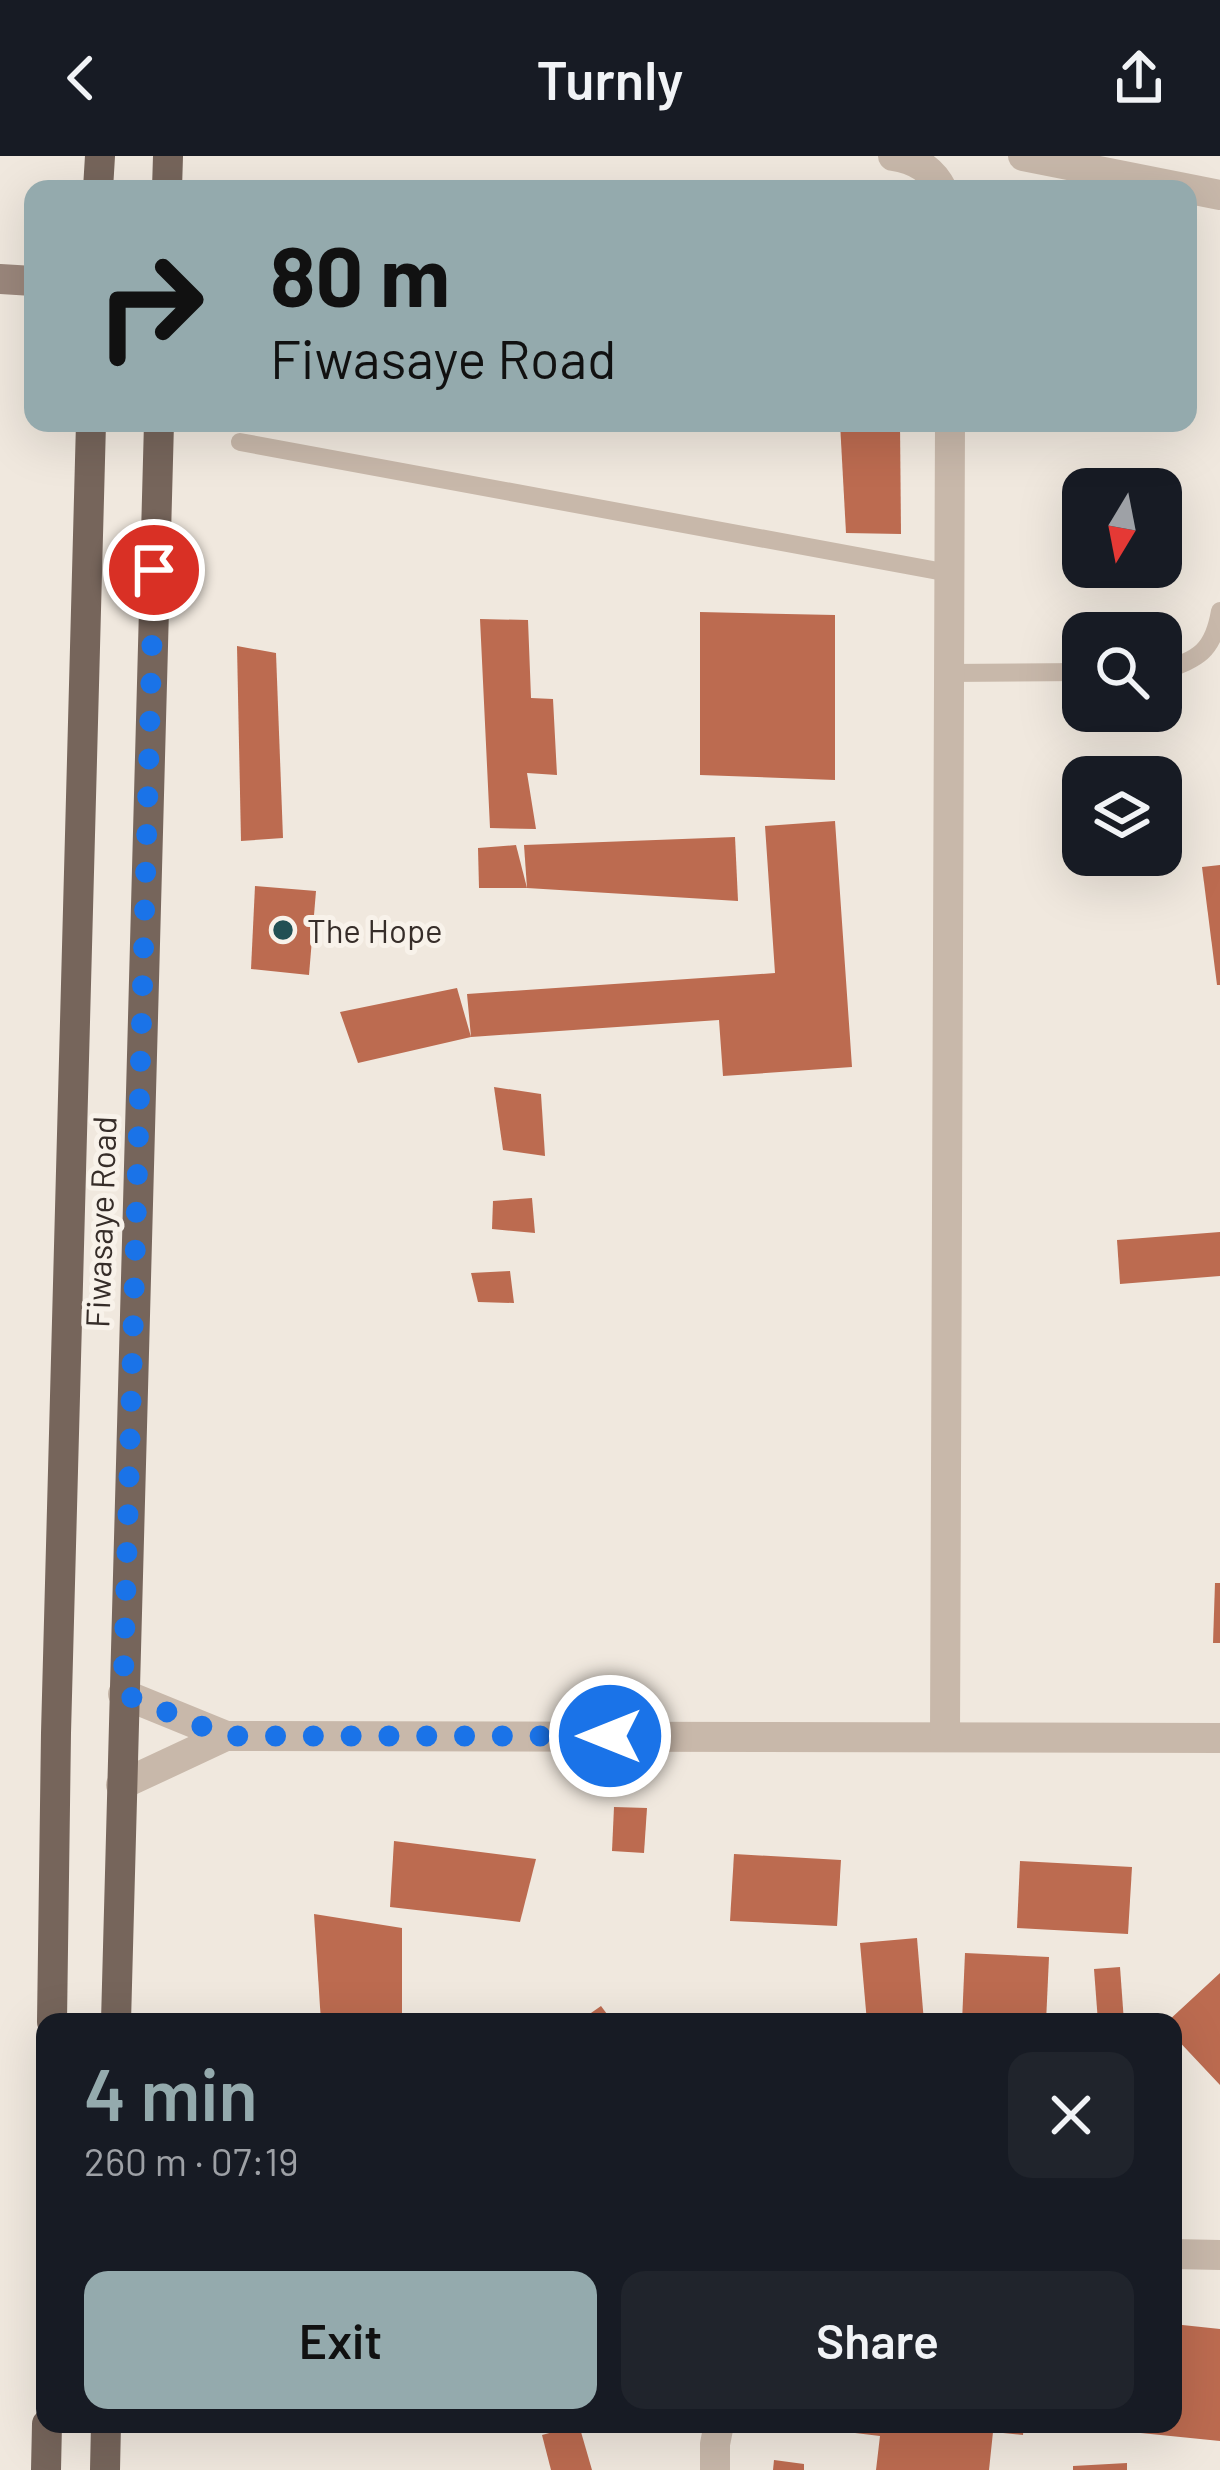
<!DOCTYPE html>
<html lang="en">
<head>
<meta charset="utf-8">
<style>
	:root { --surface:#171b24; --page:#20242c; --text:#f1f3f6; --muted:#9ea1a6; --accent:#94aaad }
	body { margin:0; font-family:Barlow,sans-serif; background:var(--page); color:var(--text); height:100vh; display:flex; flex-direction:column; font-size:45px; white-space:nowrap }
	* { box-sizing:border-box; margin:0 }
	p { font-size:39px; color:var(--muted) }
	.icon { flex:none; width:66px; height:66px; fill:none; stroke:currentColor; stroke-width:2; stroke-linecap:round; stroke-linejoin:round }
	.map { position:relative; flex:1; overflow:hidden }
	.panel { position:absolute; left:36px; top:1857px; width:1146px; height:420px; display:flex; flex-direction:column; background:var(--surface); border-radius:24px; box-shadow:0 12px 48px #0002 }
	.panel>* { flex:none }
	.guide { position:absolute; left:24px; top:24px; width:1173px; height:252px; border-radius:24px; box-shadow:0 12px 48px #0002; background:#94aaad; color:#111; overflow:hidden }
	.needle { width:78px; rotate:190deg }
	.buttons { position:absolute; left:1062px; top:312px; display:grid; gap:24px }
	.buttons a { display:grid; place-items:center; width:120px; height:120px; border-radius:24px; background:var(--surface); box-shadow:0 12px 48px #0002; font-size:60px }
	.pin { position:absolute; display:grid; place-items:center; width:102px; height:102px; color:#fff; margin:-51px; border:6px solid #fff; border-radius:50%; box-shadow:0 3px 12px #0007 }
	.me { position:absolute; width:132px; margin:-66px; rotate:270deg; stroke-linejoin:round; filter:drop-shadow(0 0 9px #0008) }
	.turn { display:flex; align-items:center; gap:42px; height:252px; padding:0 48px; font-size:54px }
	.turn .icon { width:156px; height:156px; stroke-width:2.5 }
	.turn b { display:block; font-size:84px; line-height:102px }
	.round { display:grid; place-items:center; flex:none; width:126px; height:126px; border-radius:24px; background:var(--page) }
	.summary { display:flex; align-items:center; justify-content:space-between; height:204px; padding:0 48px }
	h1 { font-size:72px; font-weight:600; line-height:90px; color:var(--accent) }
	.action { display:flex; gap:24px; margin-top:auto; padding:24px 48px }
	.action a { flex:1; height:138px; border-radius:24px; background:var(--accent); color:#111; font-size:48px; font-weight:600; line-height:138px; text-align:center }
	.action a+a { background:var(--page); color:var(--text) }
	header { display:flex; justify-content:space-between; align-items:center; height:156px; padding:0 48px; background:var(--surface); font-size:54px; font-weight:600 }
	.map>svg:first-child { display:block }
</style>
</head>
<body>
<header><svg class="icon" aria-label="back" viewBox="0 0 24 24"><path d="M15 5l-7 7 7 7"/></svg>Turnly<svg class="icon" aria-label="share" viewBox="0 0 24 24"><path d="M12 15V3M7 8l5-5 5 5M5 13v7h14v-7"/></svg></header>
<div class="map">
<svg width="1220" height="2314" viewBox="0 0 1220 2314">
	<rect width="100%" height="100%" fill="#f0e8de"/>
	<g fill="#bc6b50">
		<path d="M708,26L760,28L761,33H699Z"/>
		<path d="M840,267H900L901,378L846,377Z"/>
		<path d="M700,456L835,459V624L700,619Z"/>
		<path d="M480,463L528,464L531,542L553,543L557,619L527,617L536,673L490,672Z"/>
		<path d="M237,490L276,497L283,682L241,685Z"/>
		<path d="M835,665L852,911L723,920L719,864L471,881L358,907L340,856L457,832L471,881L467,838L775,817L765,670Z"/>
		<path d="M735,681L738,745L527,732L524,689Z"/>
		<path d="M516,689L527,732H479L478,692Z"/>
		<path d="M1220,709V829H1217L1202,711Z"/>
		<path d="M255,730L316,735L309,819L251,813Z"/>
		<path d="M494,931L541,938L545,1000L503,994Z"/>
		<path d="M532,1042L535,1077L492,1073L493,1045Z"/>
		<path d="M1220,1076V1120L1120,1128L1117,1084Z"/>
		<path d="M510,1115L514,1147L478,1146L471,1117Z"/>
		<path d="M1215,1427H1220V1487H1213Z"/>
		<path d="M614,1651L647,1652L644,1697L612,1695Z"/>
		<path d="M394,1685L536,1703L520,1766L390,1751Z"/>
		<path d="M734,1698L841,1704L837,1770L730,1765Z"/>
		<path d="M1020,1705L1132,1711L1128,1778L1017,1772Z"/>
		<path d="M314,1758L402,1772V1866H321Z"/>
		<path d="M917,1782L924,1866H867L860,1787Z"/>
		<path d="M965,1797L1049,1801L1046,1866H962Z"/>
		<path d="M1120,1811L1124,1866H1098L1094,1813Z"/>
		<path d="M1220,1817V1929L1173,1879V1866H1167Z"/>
		<path d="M601,1850L613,1866H578Z"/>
		<path d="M1173,2168L1220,2173V2285L1121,2275L1122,2268H1173Z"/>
		<path d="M856,2268H1024L1023,2279L993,2276L989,2314H876L880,2280L855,2277Z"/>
		<path d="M579,2269L592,2314H551L542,2279Z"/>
		<path d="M774,2304L804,2308V2314H773Z"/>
		<path d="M1127,2307V2314H1073V2310Z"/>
	</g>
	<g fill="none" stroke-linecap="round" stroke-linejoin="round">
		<g stroke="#c8b8aa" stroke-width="18">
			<path d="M240,286L949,417"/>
			<path d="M1161,516C1198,502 1213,497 1220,455"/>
			<path d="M948,517L1083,516"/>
		</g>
		<g stroke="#c8b8aa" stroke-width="30">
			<path d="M893,0C914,3 932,13 942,33"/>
			<path d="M1023,0L1220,39"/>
			<path d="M123,1538L226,1580L1220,1582"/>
			<path d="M945,1580L950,267"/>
			<path d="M121,1629L226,1580"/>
			<path d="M1173,2098L1220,2099"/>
			<path d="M715,2314V2288L719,2268"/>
		</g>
		<path stroke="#9b877c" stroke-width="30" d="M0,123L33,125"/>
		<g stroke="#76655b" stroke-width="30">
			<path d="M98,33L100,0"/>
			<path d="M167,33L168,0"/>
			<path d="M52,1866L56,1577L91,267"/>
			<path d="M116,1866L159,267"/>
			<path d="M46,2314L47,2268"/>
			<path d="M105,2314L106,2268"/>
		</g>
	</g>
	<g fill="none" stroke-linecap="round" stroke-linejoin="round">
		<path stroke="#1a73e8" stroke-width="21" stroke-dasharray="0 37.8" d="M154,414L123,1538L226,1580H610"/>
	</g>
	<circle fill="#225054" stroke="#f8f2ea" stroke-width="4.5" cx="283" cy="774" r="12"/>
	<g text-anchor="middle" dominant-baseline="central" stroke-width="10" stroke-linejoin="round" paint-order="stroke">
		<g font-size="33" fill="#362d29" stroke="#f8f2ea" text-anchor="start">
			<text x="307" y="774">The Hope</text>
		</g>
		<g font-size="33" fill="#362d29" stroke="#f8f2ea">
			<text transform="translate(100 1066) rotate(-88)">Fiwasaye Road</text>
		</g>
	</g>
</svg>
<div class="buttons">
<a><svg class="needle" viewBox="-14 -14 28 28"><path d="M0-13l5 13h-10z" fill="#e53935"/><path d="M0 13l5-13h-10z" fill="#9ea1a6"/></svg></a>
<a><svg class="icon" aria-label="search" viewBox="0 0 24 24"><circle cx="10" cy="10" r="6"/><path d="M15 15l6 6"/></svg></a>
<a><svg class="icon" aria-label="layers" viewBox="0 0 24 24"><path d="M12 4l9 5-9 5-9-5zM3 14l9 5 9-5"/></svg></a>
</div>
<div class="pin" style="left:154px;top:414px;background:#d93025"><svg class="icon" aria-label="arrive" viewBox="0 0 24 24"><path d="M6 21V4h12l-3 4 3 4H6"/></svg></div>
<svg class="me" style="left:610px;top:1580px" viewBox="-20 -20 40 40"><circle r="17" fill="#1a73e8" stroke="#fff" stroke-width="3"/><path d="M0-11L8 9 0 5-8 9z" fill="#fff"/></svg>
<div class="guide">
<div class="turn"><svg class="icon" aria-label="right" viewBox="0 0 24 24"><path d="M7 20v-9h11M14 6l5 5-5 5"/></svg><div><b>80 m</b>Fiwasaye Road</div></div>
</div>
<section class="panel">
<div class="summary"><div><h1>4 min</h1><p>260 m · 07:19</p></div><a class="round"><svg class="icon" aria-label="close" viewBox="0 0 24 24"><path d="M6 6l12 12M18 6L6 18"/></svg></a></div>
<div class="action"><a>Exit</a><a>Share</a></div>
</section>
</div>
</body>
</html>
